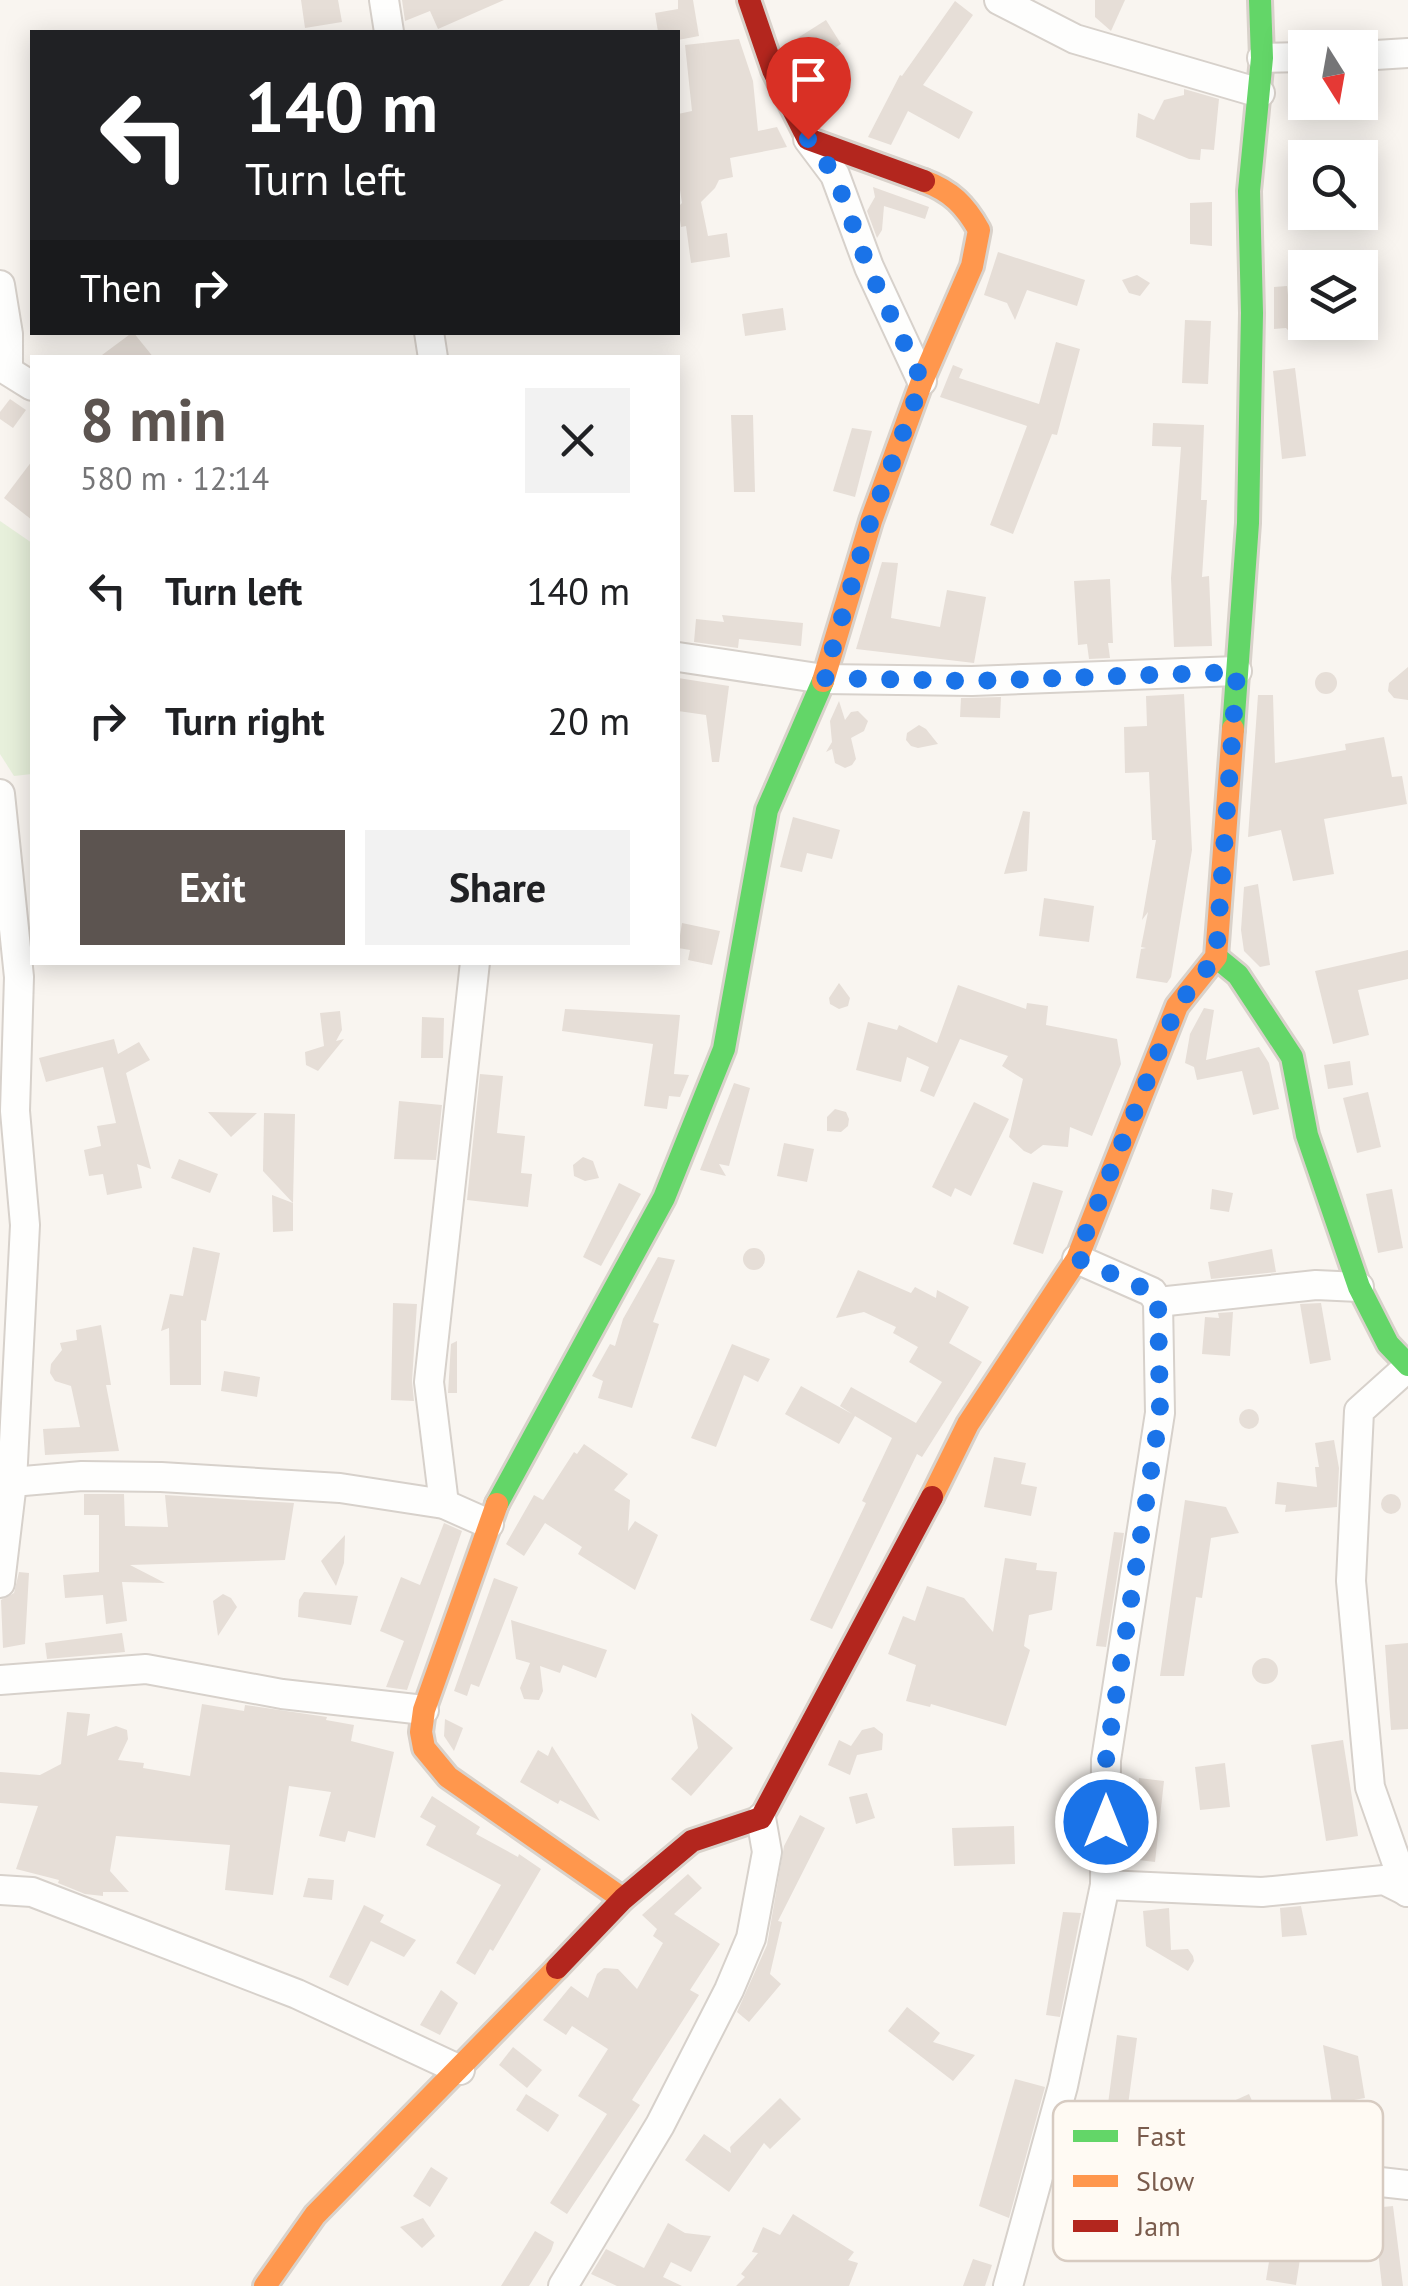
<!DOCTYPE html>
<html lang="en">
<head>
<meta charset="utf-8">
<style>
	:root { --surface:#fff; --page:#f2f2f2; --text:#202124; --muted:#757577; --accent:#5c5450 }
	body { margin:0; font-family:"PT Sans",sans-serif; background:var(--page); color:var(--text); height:100vh; display:flex; flex-direction:column; font-size:38px; white-space:nowrap }
	* { box-sizing:border-box; margin:0 }
	p { font-size:32px; color:var(--muted) }
	.icon { flex:none; width:55px; height:55px; fill:none; stroke:currentColor; stroke-width:2; stroke-linecap:round; stroke-linejoin:round }
	.map { position:relative; flex:1; overflow:hidden }
	.drawer { position:absolute; left:30px; top:355px; width:650px; height:610px; display:flex; flex-direction:column; background:var(--surface); border-radius:0px; box-shadow:0 5px 25px #0003 }
	.drawer>* { flex:none }
	.banner { position:absolute; left:30px; top:30px; width:650px; height:305px; border-radius:0px; box-shadow:0 5px 25px #0003; background:#202124; color:#fff; overflow:hidden }
	.needle { width:65px; rotate:169deg }
	.buttons { position:absolute; left:1288px; top:30px; display:grid; gap:20px }
	.buttons a { display:grid; place-items:center; width:90px; height:90px; border-radius:0px; background:var(--surface); box-shadow:0 5px 25px #0003; font-size:50px }
	.pin { position:absolute; display:grid; place-items:center; width:85px; height:85px; color:#fff; margin:-102px -42px; border-radius:50% 50% 50% 0; rotate:-45deg; box-shadow:0 0 10px #0007 }
	.pin .icon { rotate:45deg }
	.me { position:absolute; width:110px; margin:-55px; rotate:0deg; stroke-linejoin:round; filter:drop-shadow(0 0 8px #0008) }
	.turn { display:flex; align-items:center; gap:35px; height:210px; padding:0 50px; font-size:45px }
	.turn .icon { width:130px; height:130px; stroke-width:2.5 }
	.turn b { display:block; font-size:70px; line-height:85px }
	.then { display:flex; align-items:center; height:95px; padding:0 50px; background:#0003; gap:20px; font-size:38px }
	.round { display:grid; place-items:center; flex:none; width:105px; height:105px; border-radius:0px; background:var(--page) }
	.headline { display:flex; align-items:center; justify-content:space-between; height:170px; padding:0 50px }
	h1 { font-size:60px; font-weight:700; line-height:75px; color:var(--accent) }
	.action { display:flex; gap:20px; margin-top:auto; padding:20px 50px }
	.action a { flex:1; height:115px; border-radius:0px; background:var(--accent); color:#fff; font-size:40px; font-weight:700; line-height:115px; text-align:center }
	.action a+a { background:var(--page); color:var(--text) }
	ul { padding:0; list-style:none }
	li { display:flex; align-items:center; gap:30px; height:130px; padding:0 50px }
	li div { flex:1 }
	li b { display:block; font-size:38px }
	li em { font-style:normal }
	.map>svg:first-child { display:block }
</style>
</head>
<body>
<div class="map">
<svg width="1408" height="2286" viewBox="0 0 1408 2286">
	<rect width="100%" height="100%" fill="#f9f5f0"/>
	<path fill="#e7f0db" d="M0,521L32,543V774L14,776L0,754Z"/>
	<g fill="#e6ded7">
		<path d="M301,0H338L342,22L305,28Z"/>
		<path d="M402,0H504L438,29L430,11L405,21Z"/>
		<path d="M678,0H693L699,36L678,40V32H658L655,13L678,9Z"/>
		<path d="M1095,0H1125L1111,31L1095,17Z"/>
		<path d="M955,1L973,15L923,85L973,112L959,139L908,111L891,145L868,137L900,75L902,76Z"/>
		<path d="M826,20L841,44L799,71L788,44Z"/>
		<path d="M739,39L753,81L758,131L777,127L787,147L730,158L733,177L719,180L715,188L701,202L708,236L727,233L730,257L691,263L686,226L681,227L678,207L682,203L678,177V114L692,111L685,45Z"/>
		<path d="M1184,89L1219,99L1214,150L1201,149L1200,160L1189,159L1136,137L1138,113L1154,120L1164,100L1184,95Z"/>
		<path d="M873,187L929,207L925,219L884,206L882,230L877,238L867,211L875,197Z"/>
		<path d="M1212,202V246L1190,244V203Z"/>
		<path d="M998,252L1085,280L1077,306L1027,290L1015,320L1007,303L984,295Z"/>
		<path d="M1137,275L1150,283L1140,296L1129,293L1122,280Z"/>
		<path d="M1287,286L1289,304L1305,306V326L1289,328V331L1286,328L1274,329V287Z"/>
		<path d="M783,308L786,330L745,336L742,314Z"/>
		<path d="M1185,320L1211,321L1208,384L1182,383Z"/>
		<path d="M133,332L154,358H98Z"/>
		<path d="M1056,342L1080,349L1057,435L1052,434L1013,534L990,525L1027,426L940,397L953,365L963,369L959,378L1039,404Z"/>
		<path d="M1295,368L1306,456L1282,459L1273,371Z"/>
		<path d="M10,399L26,410L13,428L0,419V412Z"/>
		<path d="M731,415H753L755,492H734Z"/>
		<path d="M1153,423L1204,425L1201,500H1207L1202,577L1209,576L1212,646L1174,647L1171,578L1181,447L1152,446Z"/>
		<path d="M852,428L872,431L855,497L833,491Z"/>
		<path d="M32,461V520L4,498Z"/>
		<path d="M882,562L898,563L891,618L940,627L947,590L986,597L974,663L856,649Z"/>
		<path d="M1110,579L1113,643H1108L1110,658L1089,659L1087,644L1078,645L1074,581Z"/>
		<path d="M722,615L803,623L801,646L739,639L738,648L694,642L696,619L724,622Z"/>
		<path d="M1408,667V700L1394,698L1388,691L1389,683Z"/>
		<circle cx="1326" cy="683" r="11"/>
		<path d="M678,678L729,686L719,762H712L706,715L678,711Z"/>
		<path d="M1184,694L1192,850L1171,977L1167,983L1136,978L1141,949L1146,948L1141,947L1148,912L1142,920L1156,840H1152L1149,772L1125,773L1124,727L1147,726L1146,696Z"/>
		<path d="M1258,695H1273L1275,763L1346,750L1345,744L1384,737L1392,777L1402,776L1407,804L1324,819L1334,874L1293,881L1281,830L1248,837Z"/>
		<path d="M1001,697L1000,718L960,717L961,698Z"/>
		<path d="M839,701L845,720L851,712L858,711L868,721L864,731L851,738L856,759L852,765L845,768L835,763L832,749L826,752L832,742L830,721Z"/>
		<path d="M919,725L926,729L938,744L918,748L911,746L906,740L907,733Z"/>
		<path d="M1023,811L1030,812L1027,871L1004,874Z"/>
		<path d="M793,817L840,830L832,859L807,853L802,872L780,867Z"/>
		<path d="M1258,884L1270,965L1260,967L1244,951L1241,930L1244,887Z"/>
		<path d="M1044,898L1094,906L1089,942L1039,936Z"/>
		<path d="M682,923L720,931L712,965L688,960L690,950L678,948Z"/>
		<path d="M1408,950V979L1358,990L1369,1035L1333,1044L1315,971Z"/>
		<path d="M839,983L850,998L848,1006L839,1009L830,1004L829,998Z"/>
		<path d="M958,985L1026,1009L1027,1003L1048,1006L1046,1025L1117,1039L1121,1064L1092,1136L1070,1127L1068,1147L1043,1145L1031,1154L1024,1151L1009,1137L1023,1079L1002,1066L1008,1056L960,1039L934,1097L920,1091L929,1067L907,1057L901,1082L856,1070L868,1022L897,1030L899,1025L937,1043Z"/>
		<path d="M1204,1008L1214,1010L1206,1060L1259,1047L1269,1063L1279,1109L1253,1115L1242,1071L1197,1080L1194,1067L1185,1063L1190,1034Z"/>
		<path d="M565,1009L680,1015L674,1074L689,1075L680,1097L669,1096L667,1109L644,1106L653,1044L562,1031Z"/>
		<path d="M340,1011L342,1030L336,1041L344,1039L318,1071L306,1065L305,1052L324,1046L320,1013Z"/>
		<path d="M422,1017L444,1018L443,1058H421Z"/>
		<path d="M114,1039L118,1054L139,1042L150,1060L126,1073L151,1169L137,1164L142,1188L107,1195L103,1174L89,1176L84,1150L101,1146L97,1126L116,1123L103,1067L46,1082L39,1058Z"/>
		<path d="M1350,1061L1353,1085L1328,1089L1324,1065Z"/>
		<path d="M480,1074L503,1076L497,1133L525,1136L521,1173L532,1174L528,1207L467,1200Z"/>
		<path d="M734,1083L750,1088L729,1166L719,1164L726,1176L700,1170Z"/>
		<path d="M1368,1092L1381,1147L1357,1153L1343,1098Z"/>
		<path d="M399,1101L442,1105L436,1160L394,1159Z"/>
		<path d="M974,1102L1009,1119L971,1196L955,1188L951,1197L932,1187Z"/>
		<path d="M835,1109L846,1112L849,1119L848,1126L841,1132L827,1131V1117Z"/>
		<path d="M208,1112L257,1113L231,1137Z"/>
		<path d="M264,1113L295,1114L293,1203L263,1171Z"/>
		<path d="M784,1143L814,1149L807,1182L777,1176Z"/>
		<path d="M583,1157L593,1161L599,1178L585,1181L574,1176L573,1165Z"/>
		<path d="M179,1159L218,1174L210,1193L171,1178Z"/>
		<path d="M1033,1182L1063,1191L1043,1254L1013,1244Z"/>
		<path d="M619,1183L641,1194L601,1266L583,1257Z"/>
		<path d="M1212,1189L1233,1193L1229,1212L1210,1209Z"/>
		<path d="M1392,1189L1403,1248L1378,1253L1366,1194Z"/>
		<path d="M272,1195L293,1203V1231L273,1232Z"/>
		<path d="M193,1247L220,1253L206,1321L201,1320V1385H170L169,1328L161,1331L170,1294L183,1296Z"/>
		<circle cx="754" cy="1259" r="11"/>
		<path d="M1272,1249L1276,1272L1211,1279L1208,1262Z"/>
		<path d="M658,1257L675,1260L653,1322L659,1324L632,1408L598,1398L603,1381L592,1376L610,1344L615,1346L623,1319Z"/>
		<path d="M858,1270L911,1293L915,1287L936,1298L937,1290L969,1307L949,1343L982,1362L922,1457L917,1454L832,1629L810,1620L866,1503L862,1501L892,1438L855,1416L839,1444L785,1414L801,1386L852,1414L840,1406L851,1387L916,1423L942,1382L909,1362L918,1347L893,1333L896,1327L864,1312L836,1318Z"/>
		<path d="M393,1303L417,1304L412,1381L414,1401L391,1400Z"/>
		<path d="M1321,1303L1331,1360L1310,1364L1300,1304Z"/>
		<path d="M1233,1312L1230,1356L1202,1354L1205,1317L1219,1318L1218,1313Z"/>
		<path d="M101,1325L111,1385H106L119,1451L45,1455L43,1429L80,1427L71,1386L55,1381L50,1373L51,1364L62,1350L60,1343L77,1340L76,1330Z"/>
		<path d="M457,1341V1393H448L451,1344Z"/>
		<path d="M732,1344L770,1359L758,1382L744,1375L716,1447L691,1438Z"/>
		<path d="M224,1371L260,1377L257,1397L221,1391Z"/>
		<circle cx="1249" cy="1419" r="10"/>
		<path d="M1334,1440L1339,1468L1337,1507L1285,1512L1286,1505L1275,1504L1277,1482L1317,1487L1315,1467H1319L1315,1443Z"/>
		<path d="M584,1444L628,1474L614,1490L630,1500L628,1531L635,1521L658,1535L635,1590L578,1554L582,1547L545,1523L524,1556L506,1544L534,1495L543,1500L574,1452L577,1454Z"/>
		<path d="M994,1457L1026,1463L1021,1484L1037,1487L1031,1516L984,1507Z"/>
		<circle cx="1391" cy="1504" r="10"/>
		<path d="M84,1494H124L125,1526L168,1527L165,1495L294,1503L285,1560L130,1565L165,1583L122,1582L127,1621L106,1624L103,1595L65,1598L63,1575L99,1572V1515H84Z"/>
		<path d="M1185,1500L1226,1507L1239,1533L1211,1538L1202,1598L1196,1597L1184,1676H1160Z"/>
		<path d="M444,1523L462,1531L407,1690L386,1687L404,1641L380,1631L401,1577L420,1585Z"/>
		<path d="M1114,1532L1124,1533L1106,1647L1096,1646Z"/>
		<path d="M345,1535L344,1563L336,1586L321,1561Z"/>
		<path d="M1005,1558L1037,1563L1036,1570L1057,1572L1052,1610L1029,1615L1024,1646L1030,1650L1006,1726L931,1704L930,1707L906,1701L916,1665L888,1654L903,1616L915,1621L927,1586L964,1598L993,1632Z"/>
		<path d="M19,1572L29,1573L25,1644L3,1648L1,1600L14,1593Z"/>
		<path d="M494,1578L518,1587L479,1687L471,1684L467,1696L454,1691Z"/>
		<path d="M304,1592L358,1596L351,1625L298,1617L299,1600Z"/>
		<path d="M223,1594L231,1598L237,1607L218,1636L213,1601Z"/>
		<path d="M511,1620L607,1650L596,1678L563,1665L560,1673L540,1666L543,1691L539,1700L524,1699L520,1688L530,1663L516,1659Z"/>
		<path d="M122,1633L125,1652L47,1659L45,1643Z"/>
		<path d="M1408,1643V1729L1391,1730L1385,1645Z"/>
		<circle cx="1265" cy="1671" r="13"/>
		<path d="M202,1704L244,1711L245,1705L327,1717L326,1720L354,1725L351,1741L394,1752L375,1838L348,1831L345,1842L319,1836L331,1792L289,1786L273,1895L225,1890L230,1845L116,1836L110,1871L129,1892H103V1896L85,1894L58,1883L59,1880L16,1869L38,1806L0,1803V1772L40,1775L61,1764L67,1712L90,1714L87,1736L116,1726L127,1730L128,1739L118,1760L144,1763L143,1768L190,1776Z"/>
		<path d="M691,1713L733,1748L691,1796L671,1779L698,1748Z"/>
		<path d="M445,1719L463,1728L454,1751L444,1736Z"/>
		<path d="M874,1727L883,1734L882,1750L857,1755L850,1775L828,1765L839,1740L851,1746L862,1730Z"/>
		<path d="M1343,1740L1358,1836L1326,1841L1311,1745Z"/>
		<path d="M552,1746L600,1821L560,1800L558,1804L520,1782L538,1750L548,1756Z"/>
		<path d="M1225,1763L1230,1807L1200,1810L1195,1767Z"/>
		<path d="M1139,1778L1164,1781L1155,1862L1130,1859Z"/>
		<path d="M867,1793L875,1818L856,1824L849,1797Z"/>
		<path d="M432,1796L480,1827L476,1834L518,1857L519,1854L541,1869L493,1951L490,1949L475,1975L456,1963L501,1885L426,1845L436,1826L420,1817Z"/>
		<path d="M800,1815L825,1828L778,1921L782,1922L770,1974L781,1984L749,2022L737,2012L767,1945L784,1846Z"/>
		<path d="M1014,1826L1015,1864L954,1866L952,1828Z"/>
		<path d="M688,1874L702,1888L674,1914L720,1944L690,1990L699,1995L632,2100L640,2105L567,2214L550,2203L607,2114L578,2096L608,2049L572,2026L566,2035L543,2020L571,1986L588,1998L597,1974L604,1968L618,1969L637,1989L663,1943L653,1936L657,1929L642,1915Z"/>
		<path d="M308,1878L334,1880L332,1900L303,1897Z"/>
		<path d="M364,1905L384,1915L380,1922L416,1940L404,1957L371,1941L348,1986L329,1977Z"/>
		<path d="M1301,1906L1307,1935L1282,1937L1280,1908Z"/>
		<path d="M1169,1908L1171,1950L1188,1949L1193,1956L1194,1961L1188,1971L1146,1946L1143,1911Z"/>
		<path d="M1063,1912L1081,1913L1060,2017L1046,2015Z"/>
		<path d="M441,1990L458,2003L440,2035L420,2025Z"/>
		<path d="M907,2007L940,2033L933,2042L975,2055L953,2081L888,2031Z"/>
		<path d="M1117,2035L1137,2038L1120,2165L1091,2155L1100,2103L1108,2104Z"/>
		<path d="M1323,2045L1358,2056L1365,2098L1332,2104Z"/>
		<path d="M513,2047L542,2070L527,2088L499,2065Z"/>
		<path d="M1015,2079L1045,2087L1009,2218L979,2206Z"/>
		<path d="M526,2094L559,2115L548,2132L516,2110Z"/>
		<path d="M1249,2094L1262,2123L1221,2142L1207,2113Z"/>
		<path d="M780,2098L801,2119L770,2149L764,2143L729,2192L685,2160L704,2134L731,2153L730,2147Z"/>
		<path d="M431,2167L448,2178L430,2207L413,2196Z"/>
		<path d="M1309,2201L1296,2285L1266,2280L1278,2206Z"/>
		<path d="M1393,2206L1403,2286H1382L1373,2208Z"/>
		<path d="M793,2214L854,2252L848,2260L858,2263L849,2286H736L745,2277L741,2274L758,2253L752,2252L763,2227L780,2235Z"/>
		<path d="M423,2218L435,2236L422,2248L400,2227Z"/>
		<path d="M668,2223L685,2233L711,2236L691,2272L671,2262L663,2277L682,2286H617L591,2274L606,2249L644,2268Z"/>
		<path d="M535,2231L554,2242L551,2251L529,2286H501Z"/>
		<path d="M973,2259L992,2265L985,2286H963Z"/>
	</g>
	<g fill="none" stroke-linecap="round" stroke-linejoin="round">
		<defs>
			<g id="street">
				<path d="M384,0L389,32"/>
				<path d="M999,0L1075,39L1260,93"/>
				<path d="M1360,56L1408,53"/>
				<path d="M1262,58L1305,57"/>
				<path d="M808,139L835,175L869,267L922,381"/>
				<path d="M0,285L8,334V369"/>
				<path d="M429,332L433,358"/>
				<path d="M0,366L32,386"/>
				<path d="M678,657L824,679L972,681L1237,671"/>
				<path d="M0,794L19,977L15,1111L25,1225L12,1482L0,1583"/>
				<path d="M1158,1302L1316,1285L1359,1287"/>
				<path d="M12,1482L82,1476L161,1477L340,1488L444,1504L489,1524"/>
				<path d="M444,1504L429,1382L475,962"/>
				<path d="M0,1680L146,1669L282,1694L424,1710"/>
				<path d="M1105,1885L1262,1892L1384,1880L1408,1892"/>
				<path d="M0,1890L32,1892L297,1994L460,2070"/>
				<path d="M1407,1892L1370,1787L1351,1581L1359,1411L1408,1367"/>
				<path d="M1045,2154L1118,2186L1149,2209L1345,2178L1408,2185"/>
				<path d="M563,2286L660,2125L729,1990L751,1938L767,1852L761,1818"/>
				<path d="M1008,2286L1063,2086L1105,1885L1106,1760L1160,1413L1158,1302L1152,1292L1077,1259"/>
			</g>
			<g id="fast">
				<path d="M1233,729L1248,523L1252,313L1249,191L1262,58L1260,0"/>
				<path d="M1216,957L1238,975L1292,1057L1307,1135L1359,1287L1388,1344L1408,1365"/>
				<path d="M497,1504L664,1198L724,1049L767,810L823,681"/>
			</g>
			<g id="slow">
				<path d="M823,681L871,521L922,381L972,266L979,230C965,205 951,191 924,181"/>
				<path d="M932,1497L968,1424L1077,1259L1177,1006L1216,957L1233,729"/>
				<path d="M497,1504L424,1710L421,1732L424,1748L448,1777L623,1899"/>
				<path d="M265,2286L315,2215L557,1968"/>
			</g>
			<g id="jam">
				<path d="M749,0L773,70L808,139L924,181"/>
				<path d="M557,1968L623,1899L692,1841L761,1818L932,1497"/>
			</g>
		</defs>
		<use href="#street" stroke="#d7d1cb" stroke-width="32"/>
		<use href="#fast" stroke="#d9d2cb" stroke-width="28"/>
		<use href="#slow" stroke="#d9d2cb" stroke-width="28"/>
		<use href="#jam" stroke="#d9d2cb" stroke-width="28"/>
		<use href="#street" stroke="#fefefd" stroke-width="28"/>
		<use href="#fast" stroke="#63d668" stroke-width="22"/>
		<use href="#slow" stroke="#ff974d" stroke-width="22"/>
		<use href="#jam" stroke="#b3261e" stroke-width="22"/>
	</g>
	<g fill="none" stroke-linecap="round" stroke-linejoin="round">
		<path stroke="#1a73e8" stroke-width="18" stroke-dasharray="0 32.4" d="M808,139L835,175L868,267L922,381L871,520L824,678L972,681L1237,672L1216,957L1177,1006L1076,1258L1152,1292L1158,1302L1160,1413L1106,1760V1822"/>
	</g>
	<rect x="1053" y="2101" width="330" height="160" rx="15" fill="#fffaf3" stroke="#d7cbc1" stroke-width="2.5"/>
	<rect x="1073" y="2130" width="45" height="12" fill="#63d668"/>
	<rect x="1073" y="2175" width="45" height="12" fill="#ff974d"/>
	<rect x="1073" y="2220" width="45" height="12" fill="#b3261e"/>
	<g font-size="28" fill="#7a5c4d">
		<text x="1136" y="2146">Fast</text>
		<text x="1136" y="2191">Slow</text>
		<text x="1136" y="2236">Jam</text>
	</g>
</svg>
<div class="buttons">
<a><svg class="needle" viewBox="-14 -14 28 28"><path d="M0-13l5 13h-10z" fill="#e53935"/><path d="M0 13l5-13h-10z" fill="#757577"/></svg></a>
<a><svg class="icon" aria-label="search" viewBox="0 0 24 24"><circle cx="10" cy="10" r="6"/><path d="M15 15l6 6"/></svg></a>
<a><svg class="icon" aria-label="layers" viewBox="0 0 24 24"><path d="M12 4l9 5-9 5-9-5zM3 14l9 5 9-5"/></svg></a>
</div>
<div class="pin" style="left:808px;top:139px;background:#d93025"><svg class="icon" aria-label="arrive" viewBox="0 0 24 24"><path d="M6 21V4h12l-3 4 3 4H6"/></svg></div>
<svg class="me" style="left:1106px;top:1822px" viewBox="-20 -20 40 40"><circle r="17" fill="#1a73e8" stroke="#fff" stroke-width="3"/><path d="M0-11L8 9 0 5-8 9z" fill="#fff"/></svg>
<div class="banner">
<div class="turn"><svg class="icon" aria-label="left" viewBox="0 0 24 24"><path d="M17 20v-9H6M10 6l-5 5 5 5"/></svg><div><b>140 m</b>Turn left</div></div>
<div class="then">Then<svg class="icon" aria-label="right" viewBox="0 0 24 24"><path d="M7 20v-9h11M14 6l5 5-5 5"/></svg></div>
</div>
<section class="drawer">
<div class="headline"><div><h1>8 min</h1><p>580 m · 12:14</p></div><a class="round"><svg class="icon" aria-label="close" viewBox="0 0 24 24"><path d="M6 6l12 12M18 6L6 18"/></svg></a></div>
<ul>
<li><svg class="icon" aria-label="left" viewBox="0 0 24 24"><path d="M17 20v-9H6M10 6l-5 5 5 5"/></svg><div><b>Turn left</b></div><em>140 m</em></li>
<li><svg class="icon" aria-label="right" viewBox="0 0 24 24"><path d="M7 20v-9h11M14 6l5 5-5 5"/></svg><div><b>Turn right</b></div><em>20 m</em></li>
</ul>
<div class="action"><a>Exit</a><a>Share</a></div>
</section>
</div>
</body>
</html>
